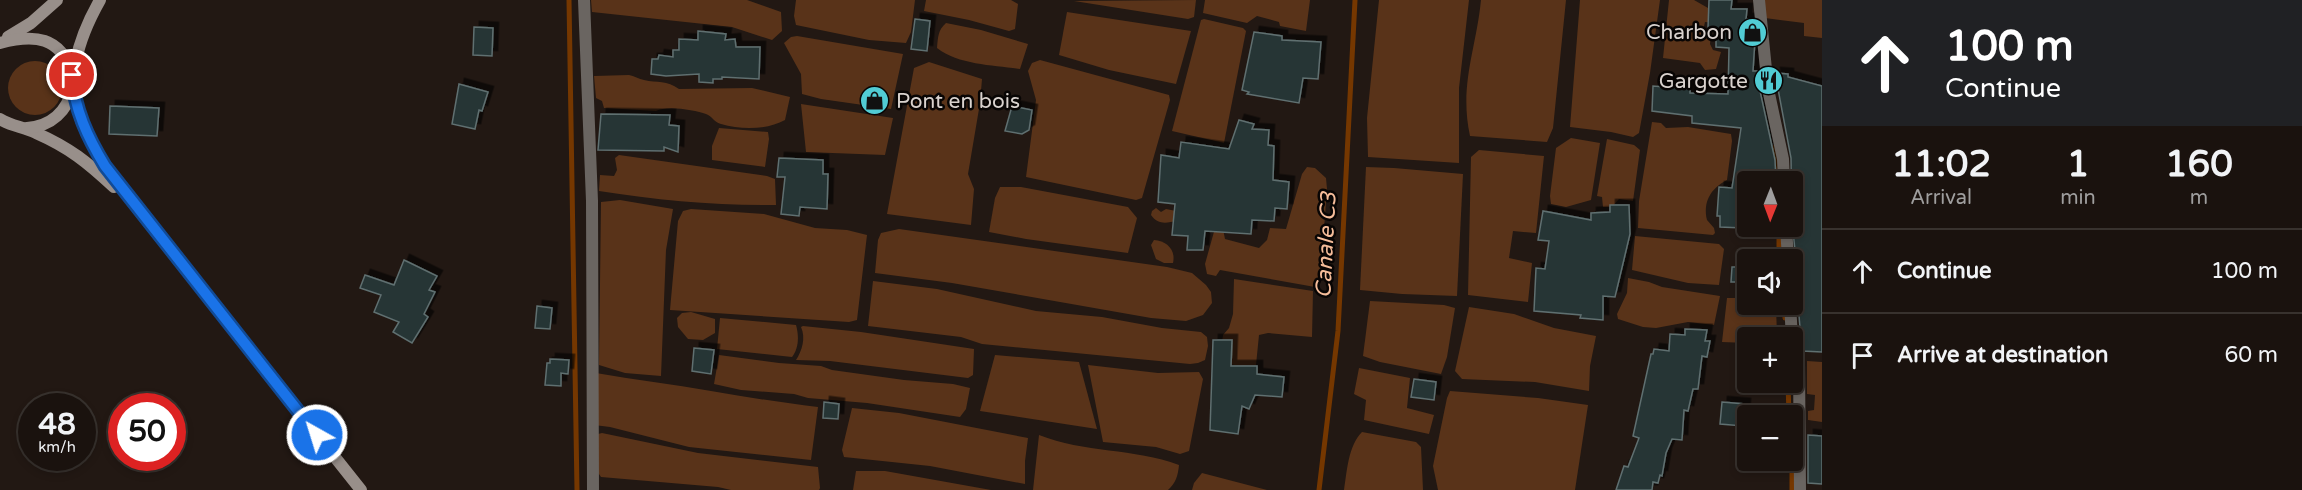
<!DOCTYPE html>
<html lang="en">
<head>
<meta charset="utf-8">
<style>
	:root { --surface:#1a120e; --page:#27201c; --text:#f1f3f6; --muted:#9f9e9e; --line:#38322e }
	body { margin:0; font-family:"Varela Round",sans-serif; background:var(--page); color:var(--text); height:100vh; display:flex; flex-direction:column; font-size:22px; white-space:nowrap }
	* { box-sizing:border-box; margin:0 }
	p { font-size:20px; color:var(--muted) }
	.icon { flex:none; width:33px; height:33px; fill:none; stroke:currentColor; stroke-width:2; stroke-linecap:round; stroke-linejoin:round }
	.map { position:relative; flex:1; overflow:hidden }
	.side { display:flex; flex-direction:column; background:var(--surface); width:480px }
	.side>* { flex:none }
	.guide { background:#202124; color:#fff; overflow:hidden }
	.needle { width:39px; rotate:181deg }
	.controls { position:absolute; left:1737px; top:171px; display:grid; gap:12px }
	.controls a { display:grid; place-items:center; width:66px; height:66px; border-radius:6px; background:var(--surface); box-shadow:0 3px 9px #0003,0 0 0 2px var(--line); font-size:30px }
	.speed { position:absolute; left:18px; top:393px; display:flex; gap:12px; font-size:30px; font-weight:700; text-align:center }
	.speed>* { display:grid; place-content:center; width:78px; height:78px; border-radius:50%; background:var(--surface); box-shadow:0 3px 9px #0003,0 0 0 2px var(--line); line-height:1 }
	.speed small { font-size:15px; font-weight:400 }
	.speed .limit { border:9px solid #d22; background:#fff; color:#111 }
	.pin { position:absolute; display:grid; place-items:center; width:51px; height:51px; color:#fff; margin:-26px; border:3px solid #fff; border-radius:50%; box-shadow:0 2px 6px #0007 }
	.me { position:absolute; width:66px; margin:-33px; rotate:321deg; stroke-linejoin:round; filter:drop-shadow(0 0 4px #0008) }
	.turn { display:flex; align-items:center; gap:21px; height:126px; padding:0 24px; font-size:27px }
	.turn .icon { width:78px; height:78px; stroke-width:2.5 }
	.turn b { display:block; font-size:42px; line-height:51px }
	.eta { display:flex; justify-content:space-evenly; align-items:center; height:102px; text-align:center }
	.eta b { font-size:36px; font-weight:800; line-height:42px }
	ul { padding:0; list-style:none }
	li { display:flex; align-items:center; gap:18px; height:84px; padding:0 24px; border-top:2px solid var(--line) }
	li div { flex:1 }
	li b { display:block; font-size:22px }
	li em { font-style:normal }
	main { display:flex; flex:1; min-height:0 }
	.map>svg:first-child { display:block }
</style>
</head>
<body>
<main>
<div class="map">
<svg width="1822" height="490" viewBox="0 0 1822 490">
	<defs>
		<filter id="shadow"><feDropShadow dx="5.5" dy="-5.5" stdDeviation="0" flood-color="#0009"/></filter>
	</defs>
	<rect width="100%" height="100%" fill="#221813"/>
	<g fill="#593319">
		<path d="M591,0H747L781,12L782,31L772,40L732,27L592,12Z"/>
		<path d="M796,0H915L911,32L906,43L869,40L796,25L794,16Z"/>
		<path d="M926,0H1011L1018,4L1015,29L1009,31L969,20L924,11Z"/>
		<path d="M1196,0L1194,17L1188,19L1074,1Z"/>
		<path d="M1205,0H1310L1306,31L1280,26L1279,22L1257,16L1247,23L1203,13Z"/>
		<path d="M1379,0H1469L1459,88V163L1368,157L1367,118Z"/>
		<path d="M1481,0H1566L1553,128L1547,142L1470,136C1459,85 1476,50 1481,0Z"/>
		<path d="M1580,0H1660L1650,73L1639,133L1633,137L1611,132L1570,127Z"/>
		<path d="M1669,0H1694L1715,12L1716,23L1705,22L1703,31L1711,35L1710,44L1713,50L1721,52L1716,69L1705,70L1700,63L1663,58Z"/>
		<path d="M1764,0H1822V38L1804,36V23L1765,18Z"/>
		<path d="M1067,12L1191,31L1176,84L1109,70L1059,55Z"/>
		<path d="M1204,19L1243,28L1246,31L1224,143L1172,131L1201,20Z"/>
		<path d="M946,23L981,30L1028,44L1020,69C993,65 959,65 937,48C938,37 938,30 946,23Z"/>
		<path d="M797,36L903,54L891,109L821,99L802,94L801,74L784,43L791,37Z"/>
		<path d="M1040,60L1169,95L1170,100L1142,198L1136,200L1026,177L1036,100L1028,71L1032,63Z"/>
		<circle cx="35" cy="88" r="27"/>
		<path d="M929,62L982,79L980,103L968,174L974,189L971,225L887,214L914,68Z"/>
		<path d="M629,75C634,76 639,79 644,80C657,83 667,80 679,89L752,88L790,97L785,120C767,130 741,130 721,124C715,123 712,116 706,114C695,110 667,105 656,111L604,108L602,101L596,98L594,76Z"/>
		<path d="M801,104L893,118L885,155L806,152Z"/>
		<path d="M1652,122L1661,123L1666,128L1688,127L1731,134L1732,141L1727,180C1710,189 1703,202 1707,220L1714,228L1715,233L1713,235L1638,228L1639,201Z"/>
		<path d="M719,128L768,132L769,139L765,167L712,160V146Z"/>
		<path d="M1571,138L1600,143L1591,200L1566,207L1551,204L1550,196L1556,148Z"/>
		<path d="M1607,139L1634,145L1640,150L1633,201L1619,199L1612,207H1603L1602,197L1597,196Z"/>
		<path d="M1479,150L1544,156L1536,233L1513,231L1509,258L1532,263L1528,302L1468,295L1471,157Z"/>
		<path d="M619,155L767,176L775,179L776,205C716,206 658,200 599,191L600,175L614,176L617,170L615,158Z"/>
		<path d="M1307,167L1315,168L1326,178L1327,189L1321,269L1315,287L1220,270L1216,276L1207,274L1205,264L1217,221L1223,229L1225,239L1259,248L1267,240L1270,228L1286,229L1302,174Z"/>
		<path d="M1366,167L1394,168L1463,174L1457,296L1402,294L1360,290Z"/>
		<path d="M1000,187H1021L1128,207L1137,218L1128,253L1026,239L989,232L995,198Z"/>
		<path d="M620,200L673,209L666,250L661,376L625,373L599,365L601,202Z"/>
		<path d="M1156,208L1161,212L1166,209L1176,211L1177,221C1166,223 1158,225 1151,215L1152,211Z"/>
		<path d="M691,209L764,214L815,228L847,230L867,235L857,320L849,322L670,310L678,221L683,211Z"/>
		<path d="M899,229L1167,267L1192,273L1206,285L1211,292L1212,303L1203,315L1186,321L1151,318L952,283L875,273L878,240L881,233Z"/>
		<path d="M1635,236L1719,244L1724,249L1719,285L1688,283L1632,270Z"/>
		<path d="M1154,240C1167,241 1176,250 1173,263H1164L1156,259L1151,245Z"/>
		<path d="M1628,278L1649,282L1662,287L1720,296L1714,325L1688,322L1656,328L1643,327L1618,319L1617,314L1627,293Z"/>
		<path d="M1234,279L1313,291L1312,337L1268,333L1259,335L1256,365L1243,366L1219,363L1223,335L1229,328L1233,314Z"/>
		<path d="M873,281L937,289L1036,311L1102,317L1162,328L1201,332L1207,337L1208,346L1205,360L1198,363L1190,364L982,344L961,337L868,326Z"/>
		<path d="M1727,298H1747L1748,304L1776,305L1777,337L1748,338L1747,343L1722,342Z"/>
		<path d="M1370,301L1444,305L1455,308L1447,357L1441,374L1380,362L1363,356Z"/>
		<path d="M1469,307L1514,314L1554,328L1596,336L1590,366L1589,391L1535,382L1462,379L1455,371Z"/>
		<path d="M691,312L715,319V333L703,340L688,339L678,327L677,318L682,313Z"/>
		<path d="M720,318L796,325C799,336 799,348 792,357L717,349Z"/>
		<path d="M803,326L861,332L974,349L973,375L968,378L830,361L796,360C802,351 806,338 801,327Z"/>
		<path d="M719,355L779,363L821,366L832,370L904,380L953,384L970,388L966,409L960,417L867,403L808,398L794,394L741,390L714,384Z"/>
		<path d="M995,355L1079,362L1097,429L980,411Z"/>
		<path d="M1807,361L1822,362V422L1808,420V411L1814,410L1815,395L1807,394Z"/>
		<path d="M1088,365L1158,373L1199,372L1203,379L1189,451L1180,454L1156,447L1103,442Z"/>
		<path d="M1359,368L1410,378L1407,408L1434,415L1429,434L1364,420L1366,400L1354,394Z"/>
		<path d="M596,373C634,380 673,384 711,391C747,397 782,403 818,407L811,460L689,447L610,427L594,425Z"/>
		<path d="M1450,391L1538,398L1588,405L1575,490H1438L1433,466L1447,398Z"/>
		<path d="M852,408L899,413L1028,438L1025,461V484L930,466L844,457L842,450Z"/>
		<path d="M1362,432L1416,442L1421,447L1423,490H1344C1347,472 1348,446 1362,432Z"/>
		<path d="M602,433L698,453L818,467L820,488L819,490H731L718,487L601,477L597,471L598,434Z"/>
		<path d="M1039,435C1084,453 1134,448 1179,465C1178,475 1176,483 1168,490H1033Z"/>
		<path d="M856,471H885L991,490H853Z"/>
		<path d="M1202,473L1267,490H1192L1194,483Z"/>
	</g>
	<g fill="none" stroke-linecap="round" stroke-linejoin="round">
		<g stroke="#753700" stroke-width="5">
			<path d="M569,0L577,490"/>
			<path d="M1775,147L1778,177"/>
			<path d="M1779,226V260"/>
			<path d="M1784,304L1785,318"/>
			<path d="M1788,382L1789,416"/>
			<path d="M1792,460V490"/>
			<path d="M1319,490L1338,331L1355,0"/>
		</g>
	</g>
	<g fill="#273536" stroke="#5f6f70" stroke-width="1.5" filter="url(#shadow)">
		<path d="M1709,0H1732L1731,9H1747L1746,19H1753L1755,40L1753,71H1758L1760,91L1775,160L1776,182H1748L1743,228L1720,227V216H1717L1719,187L1732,188L1741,128L1692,123V116L1652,111L1653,86L1690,89V93L1728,94L1729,48L1716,47V28H1708Z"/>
		<path d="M915,19L930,21L927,51L911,49Z"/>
		<path d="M474,27L493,28L492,56L473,55Z"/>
		<path d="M698,31L726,34L725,40L735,39L736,47H760L759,79L722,77V79H713V83L699,82V74L666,76L651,74L652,59H658L659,55L673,57V50H679V39L698,40Z"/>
		<path d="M1254,32L1282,36V40L1321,42L1318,79L1303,78L1299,103L1247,94L1249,92L1242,90Z"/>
		<path d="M1775,73L1788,74V77L1822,86V352L1802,351L1798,304L1793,296L1792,267L1796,260L1792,221L1791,158Z"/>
		<path d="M459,84L488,92L482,111L479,110L475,129L452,124Z"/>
		<path d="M110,106L159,108L157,136L109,134Z"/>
		<path d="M1012,106L1032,110L1029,130L1022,134L1005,131Z"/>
		<path d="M601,114L670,115L669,125L679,126L678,152L664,147V151L598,150Z"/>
		<path d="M1239,120L1254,124L1252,129L1269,130L1268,145L1274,146L1273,180L1289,182L1287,209L1275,208L1274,221L1252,220L1251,234L1205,231L1203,250H1187L1188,236L1172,235L1175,204L1158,202L1161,155L1179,158L1181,142L1229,149Z"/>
		<path d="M779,158L823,160V174H828L827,209L800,207L799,216L781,214L785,177H777Z"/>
		<path d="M1610,205H1629L1630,234L1615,297L1603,296V320L1580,318L1581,315L1534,311L1536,268L1545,269L1549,241L1538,240L1543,211L1591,220V213L1610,212Z"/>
		<path d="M404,260L437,276L429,290L435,292L424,314L428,317L412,343L393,332L399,322L374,312L381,295L360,288L365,275L394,285Z"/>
		<path d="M1732,267H1748V282H1731Z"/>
		<path d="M537,306L552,308L550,329L535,328Z"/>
		<path d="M1685,329L1707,330L1705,341H1710L1707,357L1702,356L1698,389H1693L1688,411L1684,410L1682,440L1672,439L1666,453L1662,476L1660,475L1658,483L1653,482L1652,490H1616L1624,466L1628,467L1639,438L1633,436L1651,354H1653L1654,349L1669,351L1670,334L1685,335Z"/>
		<path d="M1213,340H1232L1231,366H1257V374L1284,377L1282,397L1255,395L1249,409L1242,406L1238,434L1210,430Z"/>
		<path d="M694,348L714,350L711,374L692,371Z"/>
		<path d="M550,359L569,360L568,374L561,373V386L545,385L547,363H550Z"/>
		<path d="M1414,379L1436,382L1434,400L1411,397Z"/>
		<path d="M824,402L839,404L838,419L823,418Z"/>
		<path d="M1722,402L1745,404L1743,426L1720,424Z"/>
		<path d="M1808,435L1822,436V484L1808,483Z"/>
	</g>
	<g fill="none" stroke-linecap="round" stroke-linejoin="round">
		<g stroke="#6a6561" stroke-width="12">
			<path d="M584,0L592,201L593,490"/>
			<path d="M1759,0L1768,89L1783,159L1784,182"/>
			<path d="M1786,226L1788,260"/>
			<path d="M1790,304L1792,338"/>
			<path d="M1792,339L1794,354L1799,362L1800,490"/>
		</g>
		<g stroke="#988f8a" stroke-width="12">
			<path d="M100,0C47,94 82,136 141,213L361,490"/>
			<path d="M8,37L31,23L57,0"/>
			<path d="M0,43C34,34 61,36 72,74"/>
			<path d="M0,119C11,126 24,127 36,133C70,148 87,162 114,187"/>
			<path d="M27,128C52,126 67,111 73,88"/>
		</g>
	</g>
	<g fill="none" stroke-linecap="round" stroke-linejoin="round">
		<defs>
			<path id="route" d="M72,75C74,109 88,138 105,166L317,435"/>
		</defs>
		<use href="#route" stroke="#114b97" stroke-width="15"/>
		<use href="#route" stroke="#1a73e8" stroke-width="10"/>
	</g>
	<defs>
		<symbol id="shop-disc" viewBox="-11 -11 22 22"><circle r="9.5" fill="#51ccd4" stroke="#080504"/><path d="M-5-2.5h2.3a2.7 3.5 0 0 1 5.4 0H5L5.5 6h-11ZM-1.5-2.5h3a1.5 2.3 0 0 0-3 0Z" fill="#111"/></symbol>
		<symbol id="restaurant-disc" viewBox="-11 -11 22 22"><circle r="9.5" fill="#51ccd4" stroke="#080504"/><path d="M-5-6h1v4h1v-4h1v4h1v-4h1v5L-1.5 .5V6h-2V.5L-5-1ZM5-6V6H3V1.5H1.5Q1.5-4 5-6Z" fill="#111"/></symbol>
	</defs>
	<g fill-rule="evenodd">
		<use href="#shop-disc" x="1736" y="16" width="33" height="33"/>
		<use href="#restaurant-disc" x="1752" y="64" width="33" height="33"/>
		<use href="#shop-disc" x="858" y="84" width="33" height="33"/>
	</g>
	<g text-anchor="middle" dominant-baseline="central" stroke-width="5" stroke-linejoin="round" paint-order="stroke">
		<g font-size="21" fill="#d9d2ce" stroke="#080504" text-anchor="end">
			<text x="1732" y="32">Charbon</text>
			<text x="1748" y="81">Gargotte</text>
			<text x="896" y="101" text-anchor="start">Pont en bois</text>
		</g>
		<g font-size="22" font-style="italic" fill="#f6bd9a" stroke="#080504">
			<text transform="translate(1326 245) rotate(-87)">Canale C3</text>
		</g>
	</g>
</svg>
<div class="controls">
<a><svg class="needle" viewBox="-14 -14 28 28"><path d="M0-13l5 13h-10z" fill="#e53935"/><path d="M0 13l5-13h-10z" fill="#9f9e9e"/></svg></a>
<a><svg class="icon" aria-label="sound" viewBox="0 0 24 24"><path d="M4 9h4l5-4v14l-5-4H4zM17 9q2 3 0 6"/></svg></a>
<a>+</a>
<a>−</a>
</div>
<div class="speed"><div>48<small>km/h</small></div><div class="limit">50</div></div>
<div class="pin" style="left:72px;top:75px;background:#d93025"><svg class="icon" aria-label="arrive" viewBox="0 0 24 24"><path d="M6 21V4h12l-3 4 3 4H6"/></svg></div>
<svg class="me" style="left:317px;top:435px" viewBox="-20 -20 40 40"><circle r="17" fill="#1a73e8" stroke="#fff" stroke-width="3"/><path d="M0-11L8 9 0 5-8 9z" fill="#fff"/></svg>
</div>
<section class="side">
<div class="guide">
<div class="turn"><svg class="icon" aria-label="ahead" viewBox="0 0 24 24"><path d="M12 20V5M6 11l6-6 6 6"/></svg><div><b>100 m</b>Continue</div></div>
</div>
<div class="eta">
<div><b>11:02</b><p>Arrival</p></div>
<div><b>1</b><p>min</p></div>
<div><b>160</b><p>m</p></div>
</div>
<ul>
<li><svg class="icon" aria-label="ahead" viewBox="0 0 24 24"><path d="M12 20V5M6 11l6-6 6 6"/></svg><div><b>Continue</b></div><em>100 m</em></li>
<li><svg class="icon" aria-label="arrive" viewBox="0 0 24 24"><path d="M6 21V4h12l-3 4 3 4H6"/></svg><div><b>Arrive at destination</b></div><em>60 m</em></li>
</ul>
</section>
</main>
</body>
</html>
